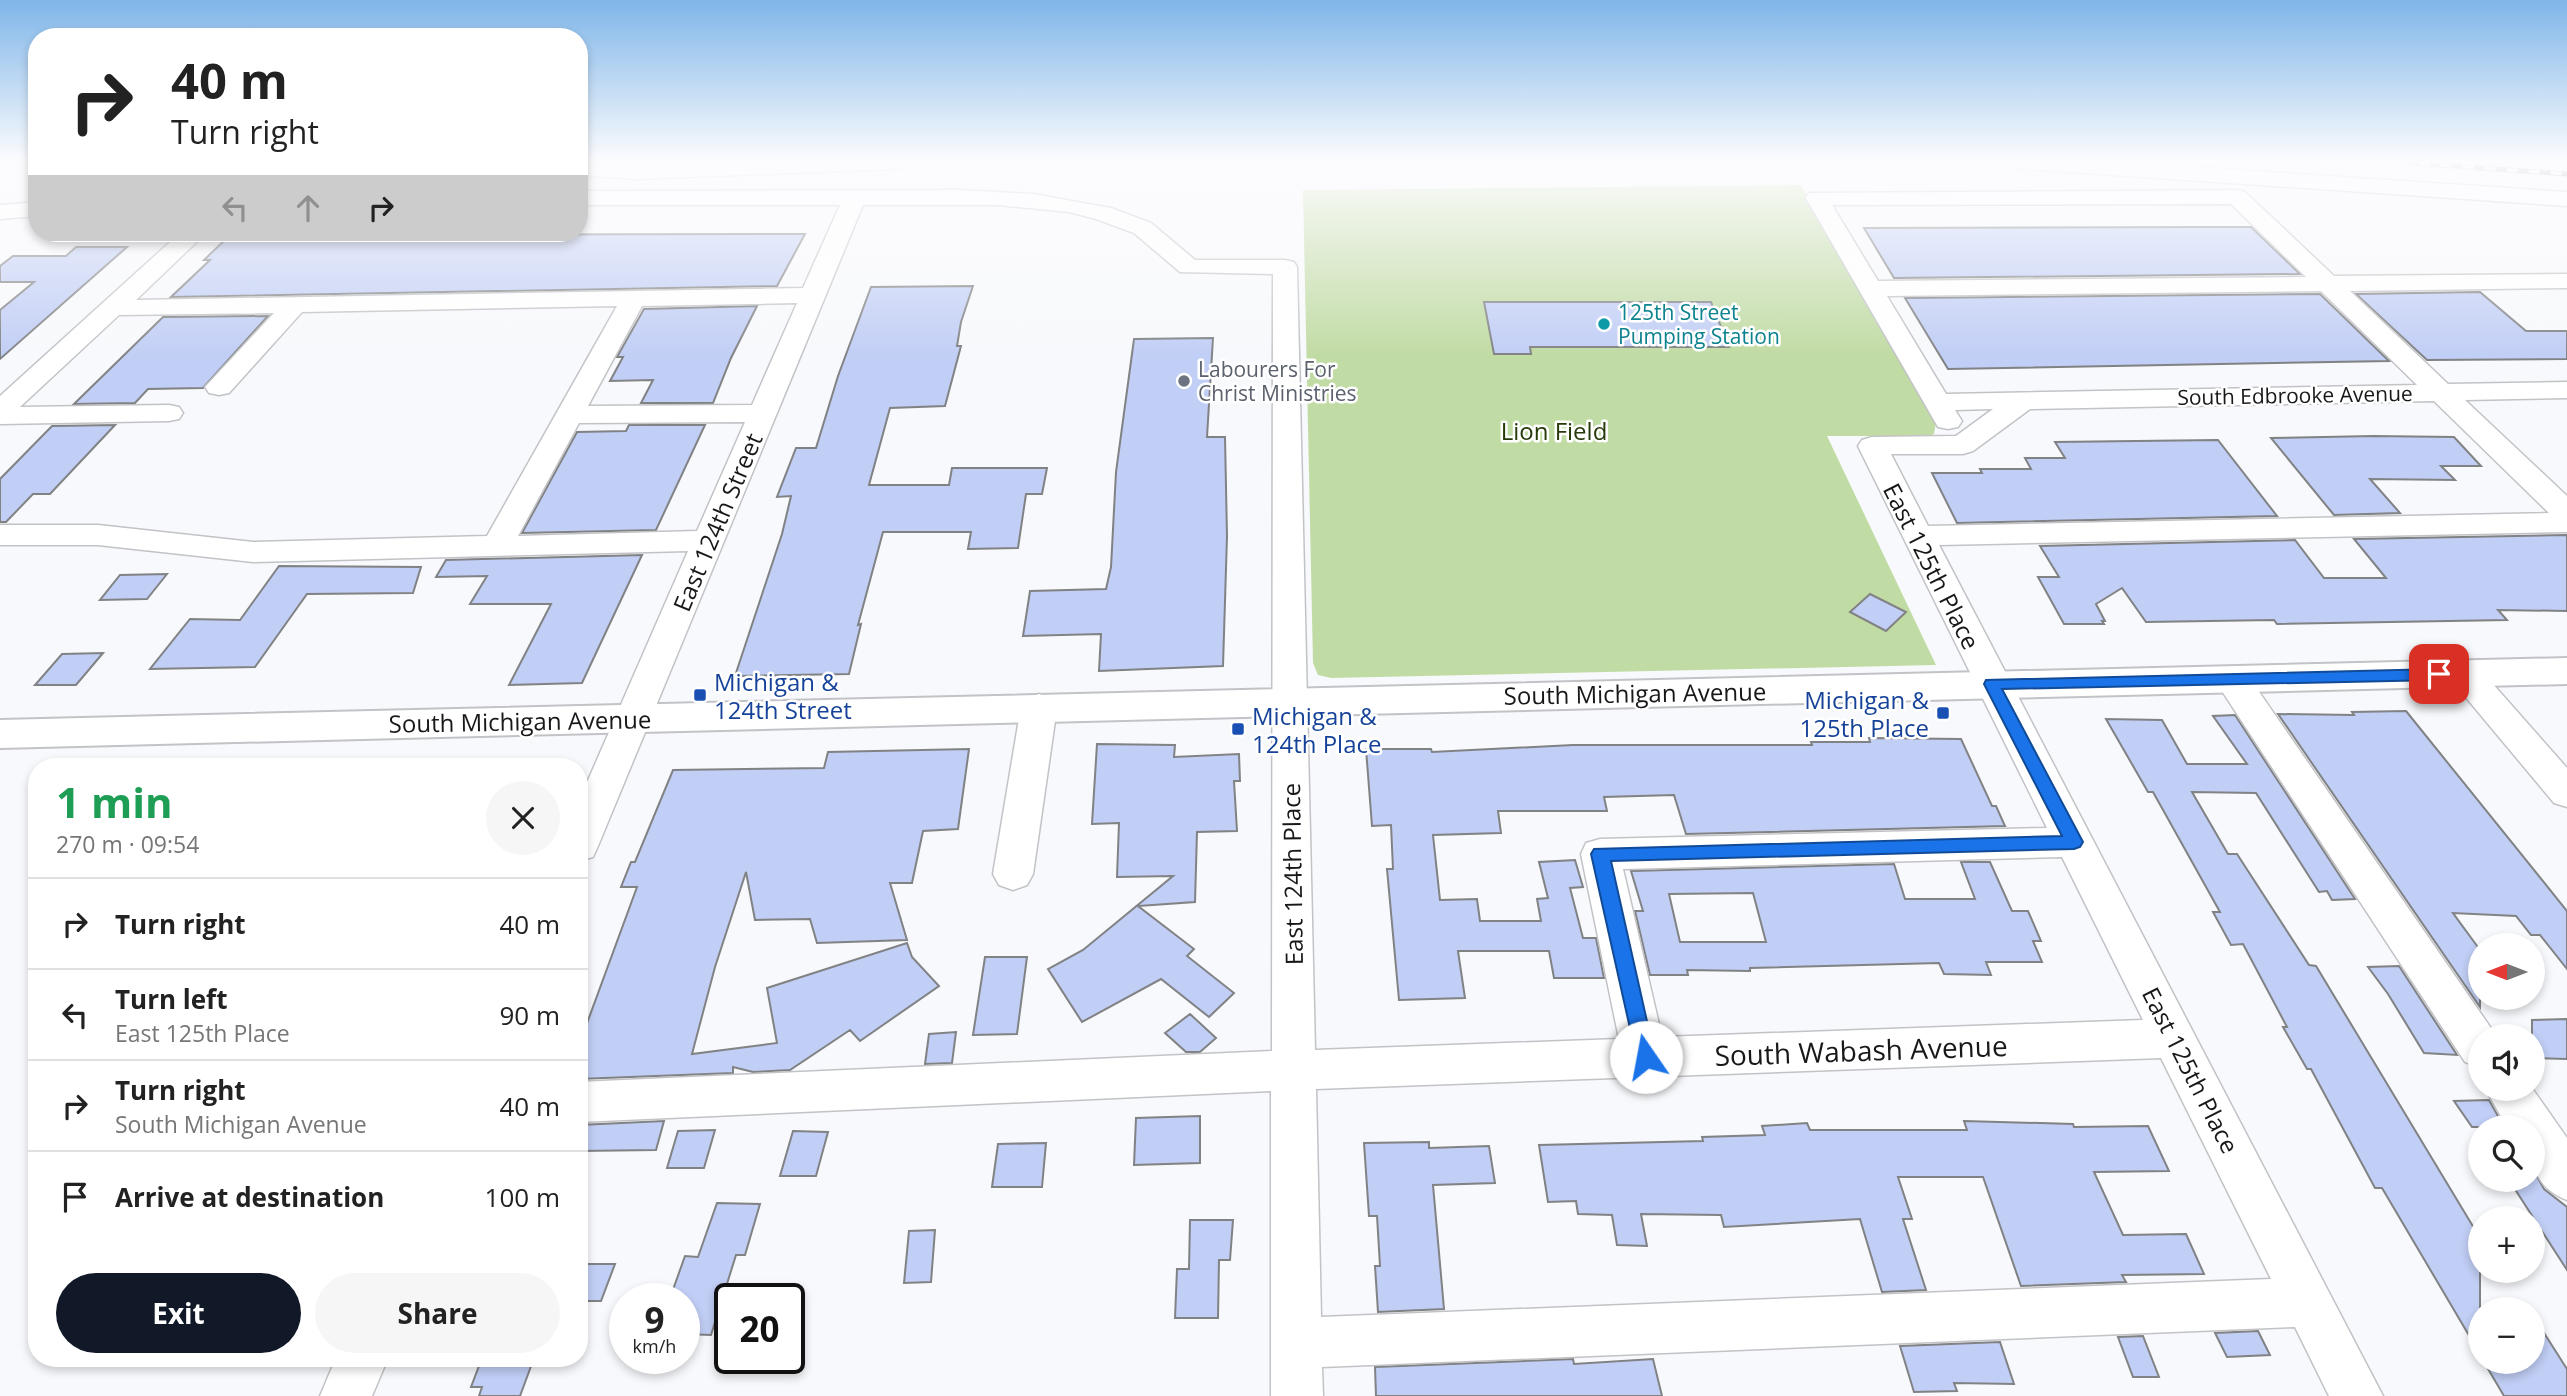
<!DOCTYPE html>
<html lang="en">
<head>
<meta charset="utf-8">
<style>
	:root { --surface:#fff; --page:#f6f6f6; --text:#222; --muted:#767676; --line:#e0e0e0; --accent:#111827 }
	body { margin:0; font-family:"Open Sans",sans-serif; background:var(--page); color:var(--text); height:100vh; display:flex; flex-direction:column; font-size:26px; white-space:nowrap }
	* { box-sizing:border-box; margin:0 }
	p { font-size:23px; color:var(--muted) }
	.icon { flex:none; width:38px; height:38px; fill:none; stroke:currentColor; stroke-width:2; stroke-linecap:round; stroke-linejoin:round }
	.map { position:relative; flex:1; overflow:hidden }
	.side { position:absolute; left:28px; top:758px; width:560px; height:609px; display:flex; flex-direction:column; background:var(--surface); border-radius:28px; box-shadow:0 4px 10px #0003 }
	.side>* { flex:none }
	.banner { position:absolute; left:28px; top:28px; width:560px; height:214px; border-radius:28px; box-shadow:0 4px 10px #0003; background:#fff; color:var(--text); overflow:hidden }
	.needle { width:46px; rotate:270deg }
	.controls { position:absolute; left:2468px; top:933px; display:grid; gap:14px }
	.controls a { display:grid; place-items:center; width:77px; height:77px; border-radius:50%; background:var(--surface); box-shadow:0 4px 10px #0003; font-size:35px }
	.speed { position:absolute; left:609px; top:1283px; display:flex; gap:14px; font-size:35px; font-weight:700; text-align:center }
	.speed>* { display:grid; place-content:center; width:91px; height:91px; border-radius:50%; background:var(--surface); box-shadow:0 4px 10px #0003; line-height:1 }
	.speed small { font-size:18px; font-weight:400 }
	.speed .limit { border:4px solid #111; border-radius:10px; background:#fff; color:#111 }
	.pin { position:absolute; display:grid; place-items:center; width:60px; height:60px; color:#fff; margin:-30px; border-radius:14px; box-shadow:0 4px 10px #0006 }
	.me { position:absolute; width:77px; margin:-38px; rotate:348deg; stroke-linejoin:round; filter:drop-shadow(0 0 5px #0008) }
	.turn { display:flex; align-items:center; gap:24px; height:147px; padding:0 28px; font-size:32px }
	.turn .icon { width:91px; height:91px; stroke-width:2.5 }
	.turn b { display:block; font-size:49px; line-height:60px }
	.lanes { display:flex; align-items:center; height:66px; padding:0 28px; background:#0003; justify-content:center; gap:35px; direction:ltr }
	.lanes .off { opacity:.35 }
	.round { display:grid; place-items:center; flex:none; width:74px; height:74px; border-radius:37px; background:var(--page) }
	.summary { display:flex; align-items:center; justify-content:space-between; height:119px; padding:0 28px }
	h1 { font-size:42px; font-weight:700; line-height:52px; color:#1e9e55 }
	.button { display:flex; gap:14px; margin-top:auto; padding:14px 28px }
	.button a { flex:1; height:80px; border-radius:42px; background:var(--accent); color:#fff; font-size:28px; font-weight:700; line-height:80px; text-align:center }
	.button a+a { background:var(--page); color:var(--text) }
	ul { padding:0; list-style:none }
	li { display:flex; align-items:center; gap:21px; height:91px; padding:0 28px; border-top:2px solid var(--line) }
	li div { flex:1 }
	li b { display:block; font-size:26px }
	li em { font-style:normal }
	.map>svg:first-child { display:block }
</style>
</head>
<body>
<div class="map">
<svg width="2567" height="1396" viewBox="0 0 2567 1396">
	<rect width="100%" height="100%" fill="#f8f9fc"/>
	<path fill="#c1dba4" d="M1801,185L1936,422L1934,434L1928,436H1827L1936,665L1331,678L1318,675L1313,663L1303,190Z"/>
	<g fill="#c1cef5" stroke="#818284" stroke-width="2" fill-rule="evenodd">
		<path d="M2201,227H2251L2300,274L1894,278L1864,228Z"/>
		<path d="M805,234L777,286L171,297L210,260H204L230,235Z"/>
		<path d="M76,247H127L0,359V310L34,282H0V266L13,256H66Z"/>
		<path d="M973,286L961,322L957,346H961L945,406L890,408L869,485H949L952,468H1047L1042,494H1026L1018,548L968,549L971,532H883L858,625L861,624L849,674L735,676L782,534L791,496L777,497L796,448H816L838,376L871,287Z"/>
		<path d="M2480,292L2526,331H2567V359L2427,360L2356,294Z"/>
		<path d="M2320,294L2389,361L1948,369L1905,298Z"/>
		<path d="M1484,302H1711L1729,347H1530L1531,354H1494Z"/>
		<path d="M757,306L731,358L713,403H641L653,380L610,381L623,357H617L644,309Z"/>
		<path d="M268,316L203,388L148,389L135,403L74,404L163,317Z"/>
		<path d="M1213,338L1207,437H1225L1227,536L1223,666L1099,671L1101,634L1023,636L1030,591L1106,589L1111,567L1116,472L1134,339Z"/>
		<path d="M115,425L50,494H33L6,522H0V479L52,426Z"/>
		<path d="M629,425H705L656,530L522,533L577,432L626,431Z"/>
		<path d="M2373,436L2454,437L2481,466H2441L2455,480L2370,479L2400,513L2334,515L2271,438Z"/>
		<path d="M2218,440L2277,516L1957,523L1932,473H1982L1980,469H2031L2025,458H2065L2055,442Z"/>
		<path d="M2567,535V611L2498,610L2507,620L2277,624L2274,620L2146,622L2122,588L2096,604L2105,621H2102L2104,624H2064L2038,577H2059L2040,546L2295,540L2324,578H2386L2354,539Z"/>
		<path d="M642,555L582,683L509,685L551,604H470L487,576L436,577L446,560Z"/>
		<path d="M279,566L421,567L413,593L307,594L255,667L150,669L190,619L240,620Z"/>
		<path d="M167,574L147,599L100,600L120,575Z"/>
		<path d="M1870,594L1906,612L1886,631L1850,612Z"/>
		<path d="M103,653L76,685H35L62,654Z"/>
		<path d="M2406,711L2567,911V969L2540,935H2531L2516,916L2453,913L2480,950V1007L2278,714L2354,715L2352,712Z"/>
		<path d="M2235,715L2355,899L2332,900L2327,891L2319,892L2256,793L2192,792L2228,854H2237L2309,965L2316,966L2480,1238V1354L2382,1188H2375L2311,1069H2307L2283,1027H2287L2243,944L2231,945L2213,912H2220L2153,792H2148L2106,719L2162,720L2187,764H2247L2213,716Z"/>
		<path d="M1869,738L1961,739L1992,806H1996L2005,826L1686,834L1674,795L1604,797L1607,811H1498L1501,833L1433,835L1440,900L1477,899L1480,921H1541L1537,899L1548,898L1539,862L1575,860L1583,887L1570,888L1583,938H1596L1604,978H1554L1549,951H1458L1465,998L1399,1000L1387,869H1393L1391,825L1372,826L1366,749H1431L1432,752L1573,745H1812L1811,742H1870Z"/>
		<path d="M1097,744L1175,745L1174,757L1239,754L1240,781H1234L1237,831L1197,832L1195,902L1138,906L1194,949L1187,956L1234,993L1209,1017L1161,979L1082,1022L1048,969L1083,950L1173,876L1117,877L1119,823L1092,824Z"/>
		<path d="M969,749L958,829L923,831L912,883H890L907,940L817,943L810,919L755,920L746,872L715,967L692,1054L777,1043L767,988L907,943L912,957L939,986L860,1041L850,1030L790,1070L753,1072L733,1067V1073L579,1079V1045L637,887H621L631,862H635L673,770L824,768L828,752Z"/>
		<path d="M1961,862H1990L2012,911H2028L2041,941H2033L2042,962H1986L1991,975L1944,974L1939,963L1750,968V971L1687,970L1688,975H1650L1635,911H1643L1631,871L1894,864L1905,899H1975ZM1753,893L1766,942H1680L1669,894Z"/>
		<path d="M985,957H1027L1017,1034L973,1035Z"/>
		<path d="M2399,966L2457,1055L2424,1053L2388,994L2368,967Z"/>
		<path d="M1190,1014L1216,1038L1200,1052H1186L1165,1033Z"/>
		<path d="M2567,1019V1059L2532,1058V1020Z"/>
		<path d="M956,1032L952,1063L925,1064L929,1034Z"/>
		<path d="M2489,1100L2504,1127H2472L2454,1101Z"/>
		<path d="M1200,1116V1163L1134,1165L1136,1118Z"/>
		<path d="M664,1121L656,1150L579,1151V1125Z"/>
		<path d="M1964,1121L2073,1124L2074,1127L2148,1126L2169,1171L2094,1172L2123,1235L2186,1234L2204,1274L2122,1275L2126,1282L2021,1286L1983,1177H1898L1912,1219H1903L1926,1290L1882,1292L1860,1219L1724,1227L1721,1215L1641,1214L1647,1246L1617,1245L1612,1215L1578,1214L1576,1201L1548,1202L1539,1145L1703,1141L1702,1137L1765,1135L1762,1126L1807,1123L1810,1130H1967Z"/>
		<path d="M715,1130L704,1168H667L678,1131Z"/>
		<path d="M793,1131L828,1132L816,1176H780Z"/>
		<path d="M1429,1142V1148L1489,1146L1495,1183L1433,1185L1444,1309L1378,1312L1375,1266H1380L1377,1216H1369L1364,1143Z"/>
		<path d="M1046,1143L1042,1187H992L998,1144Z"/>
		<path d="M2532,1167L2544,1189L2567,1207V1270L2509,1180H2532Z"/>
		<path d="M717,1203L760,1204L745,1255H736L711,1335L684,1334V1298H670L685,1256L698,1257Z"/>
		<path d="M1190,1220H1233L1230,1260H1219L1218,1318H1175L1177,1269H1189Z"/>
		<path d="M935,1230L931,1282L904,1283L909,1231Z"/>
		<path d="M579,1264H615L601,1301H579Z"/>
		<path d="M2532,1314L2567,1369V1396H2504L2484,1362H2532Z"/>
		<path d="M2258,1331L2270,1355L2227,1357L2215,1333Z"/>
		<path d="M2143,1336L2159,1377H2133L2118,1337Z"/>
		<path d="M2000,1342L2014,1384L1954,1383L1957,1391L1914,1392L1900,1346Z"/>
		<path d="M482,1358H534L520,1396H479L482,1387H471Z"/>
		<path d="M1573,1359L1574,1364L1653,1359L1662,1396H1376L1375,1367Z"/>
	</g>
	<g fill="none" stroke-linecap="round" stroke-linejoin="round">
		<defs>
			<g id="minor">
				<path d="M579,162L637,165L726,162H905L902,167L894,169L637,179L579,175Z"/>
				<path d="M2013,162H2120L2567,192V206L2024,169L2016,167Z"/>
				<path d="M961,190L1033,194L1111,208L1151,223L1195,260H1285L1294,262L1297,267L1315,1050L1619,1039L1581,854L1586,843L1600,839L2047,828L1858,446L1862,440L1872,437L1956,436L1993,409L1955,410L1962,421L1958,427L1948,429L1938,427L1806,198L1809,193L2237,190L2245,192L2334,276L2567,274V288L2350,291L2448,384L2567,382V398L2465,400L2567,496V532L1939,545L2383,1396H2329L2295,1327L1322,1367L1323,1396H1271V1091L579,1122V1082L1272,1051L1273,274L1180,272L1134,233L1096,219L1069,212L997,205H863L598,846L593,857L579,861V801L688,551L253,562L98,545H0V525H98L253,542L487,536L617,306L302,312L229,393L219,395L209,393L205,387L274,313L119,315L20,407L169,405L179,407L183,413L179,419L169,421L0,424V396L180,233H206L136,300L803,288L840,205H579V191ZM2231,204L2306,277L1878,281L1832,205ZM2321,291L2417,385L1946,394L1887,296ZM797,303L752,405L588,406L642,306ZM2434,401L2549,513L1928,526L1891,454H1963L1973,451L2030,409ZM745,422L697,531L518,536L579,423ZM2062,857L2143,1020L1662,1037L1623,869ZM2161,1058L2271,1279L1321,1317L1316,1089Z"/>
				<path d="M37,202V216L0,219V205Z"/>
				<path d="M2465,662L2477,666L2567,768V807L2554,803L2453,682L2448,674L2453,666Z"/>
				<path d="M2232,667L2244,670L2495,1034L2480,1036V1067L2465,1062L2220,688L2215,679L2220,670Z"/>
				<path d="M1039,694L1051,698L1057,707L1033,874L1027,885L1013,890L999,885L993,874L1021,707L1027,698Z"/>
				<path d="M2485,1088H2532L2567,1138V1200C2531,1186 2532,1161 2532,1127H2507Z"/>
				<path d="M336,1358H388L372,1396H320Z"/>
			</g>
			<path id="major" d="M2567,658V684L0,748V720Z"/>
		</defs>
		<use href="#minor" stroke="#c2c3c6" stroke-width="3"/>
		<use href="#major" stroke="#c2c3c6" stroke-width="4"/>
		<use href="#minor" fill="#fff" fill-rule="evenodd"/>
		<use href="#major" fill="#fff" fill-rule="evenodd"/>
		<defs>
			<g id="rail">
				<path d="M2397,162L2567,174"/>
				<path d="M2563,162H2567"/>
			</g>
		</defs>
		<use href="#rail" stroke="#4e4f51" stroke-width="5"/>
		<use href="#rail" stroke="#fff" stroke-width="3.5" stroke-dasharray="11" stroke-linecap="butt"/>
	</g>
	<linearGradient id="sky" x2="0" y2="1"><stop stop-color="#7fb5e9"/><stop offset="0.45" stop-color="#fcfcfe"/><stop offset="1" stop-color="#fcfcfe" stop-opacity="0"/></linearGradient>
	<rect width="2567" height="357" fill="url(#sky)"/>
	<path fill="#1a73e8" stroke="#114b97" stroke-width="2" d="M2439,669L2447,674L2439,680L2002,689L2083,842L2080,847L2074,849L1611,861L1655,1057L1653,1064L1646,1066L1638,1064L1591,854L1594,849L2062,836L1984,684L1986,680Z"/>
	<circle fill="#0f9aa8" stroke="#fff" stroke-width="2.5" cx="1604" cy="324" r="7"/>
	<circle fill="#6b7280" stroke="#fff" stroke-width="2.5" cx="1184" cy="381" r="7"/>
	<g fill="#1a4fb4" stroke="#fff" stroke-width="2.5">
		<rect x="693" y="688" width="14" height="14" rx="3.5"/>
		<rect x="1936" y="706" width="14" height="14" rx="3.5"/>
		<rect x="1231" y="722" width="14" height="14" rx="3.5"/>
	</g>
	<g text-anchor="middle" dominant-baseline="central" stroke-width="5" stroke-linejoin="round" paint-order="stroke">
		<g font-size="21" fill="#0d838f" stroke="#fff" text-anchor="start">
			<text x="1618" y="312">125th Street<tspan x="1618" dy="24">Pumping Station</tspan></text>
		</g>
		<g font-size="21" fill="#5b616d" stroke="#fff" text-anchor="start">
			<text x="1198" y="369">Labourers For<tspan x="1198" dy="24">Christ Ministries</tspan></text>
		</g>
		<g font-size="21" fill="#171819" stroke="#fff">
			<text transform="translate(2295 395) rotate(-1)">South Edbrooke Avenue</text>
		</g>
		<g font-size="24" fill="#273a0a" stroke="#fff">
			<text x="1554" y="430">Lion Field</text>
		</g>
		<g font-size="24" fill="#171819" stroke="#fff">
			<text transform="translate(717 522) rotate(-67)">East 124th Street</text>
			<text transform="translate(1932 566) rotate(63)">East 125th Place</text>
			<text transform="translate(1635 693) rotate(-1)">South Michigan Avenue</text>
			<text transform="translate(520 721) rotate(-1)">South Michigan Avenue</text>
			<text transform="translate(1292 874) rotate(-91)">East 124th Place</text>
			<text transform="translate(2191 1070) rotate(63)">East 125th Place</text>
		</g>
		<g font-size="24" fill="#164399" stroke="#fff" text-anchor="start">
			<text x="714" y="681">Michigan &amp;<tspan x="714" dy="28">124th Street</tspan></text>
			<text x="1929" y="699" text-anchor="end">Michigan &amp;<tspan x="1929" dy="28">125th Place</tspan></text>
			<text x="1252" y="715">Michigan &amp;<tspan x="1252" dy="28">124th Place</tspan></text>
		</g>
		<g font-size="28" fill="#171819" stroke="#fff">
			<text transform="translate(1861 1050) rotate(-2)">South Wabash Avenue</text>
		</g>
	</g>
</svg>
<div class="controls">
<a><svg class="needle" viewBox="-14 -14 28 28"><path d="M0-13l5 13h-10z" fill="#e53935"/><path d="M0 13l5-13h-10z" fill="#767676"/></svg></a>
<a><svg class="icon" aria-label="sound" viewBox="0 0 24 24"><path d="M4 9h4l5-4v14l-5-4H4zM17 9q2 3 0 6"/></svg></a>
<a><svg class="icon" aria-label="search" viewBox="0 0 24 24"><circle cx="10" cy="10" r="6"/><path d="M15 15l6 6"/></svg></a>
<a>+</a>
<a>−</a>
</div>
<div class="speed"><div>9<small>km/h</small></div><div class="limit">20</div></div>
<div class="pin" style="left:2439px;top:674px;background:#d93025"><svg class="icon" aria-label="arrive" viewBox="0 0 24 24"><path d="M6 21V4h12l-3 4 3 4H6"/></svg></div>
<svg class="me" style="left:1646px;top:1057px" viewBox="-20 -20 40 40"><circle r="19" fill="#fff"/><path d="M0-13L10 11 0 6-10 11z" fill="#1a73e8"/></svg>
<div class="banner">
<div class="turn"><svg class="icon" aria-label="right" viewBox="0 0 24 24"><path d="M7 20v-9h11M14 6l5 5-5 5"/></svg><div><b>40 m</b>Turn right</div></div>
<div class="lanes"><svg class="icon off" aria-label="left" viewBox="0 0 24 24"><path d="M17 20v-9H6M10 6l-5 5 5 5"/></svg><svg class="icon off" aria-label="ahead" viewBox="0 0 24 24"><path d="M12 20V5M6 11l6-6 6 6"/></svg><svg class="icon" aria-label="right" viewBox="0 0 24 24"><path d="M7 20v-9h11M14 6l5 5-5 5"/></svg></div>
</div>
<section class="side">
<div class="summary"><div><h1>1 min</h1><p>270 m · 09:54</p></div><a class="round"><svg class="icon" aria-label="close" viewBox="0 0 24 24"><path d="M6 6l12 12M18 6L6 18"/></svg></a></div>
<ul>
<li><svg class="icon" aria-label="right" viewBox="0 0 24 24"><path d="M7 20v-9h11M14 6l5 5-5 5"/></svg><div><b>Turn right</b></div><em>40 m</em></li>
<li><svg class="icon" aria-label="left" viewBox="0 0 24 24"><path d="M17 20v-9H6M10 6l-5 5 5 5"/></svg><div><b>Turn left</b><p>East 125th Place</p></div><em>90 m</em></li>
<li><svg class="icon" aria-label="right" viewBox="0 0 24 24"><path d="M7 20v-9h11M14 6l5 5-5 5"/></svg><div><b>Turn right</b><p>South Michigan Avenue</p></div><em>40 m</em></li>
<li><svg class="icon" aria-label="arrive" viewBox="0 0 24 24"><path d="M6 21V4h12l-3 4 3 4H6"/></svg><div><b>Arrive at destination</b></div><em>100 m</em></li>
</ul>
<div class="button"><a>Exit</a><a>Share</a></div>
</section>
</div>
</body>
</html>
